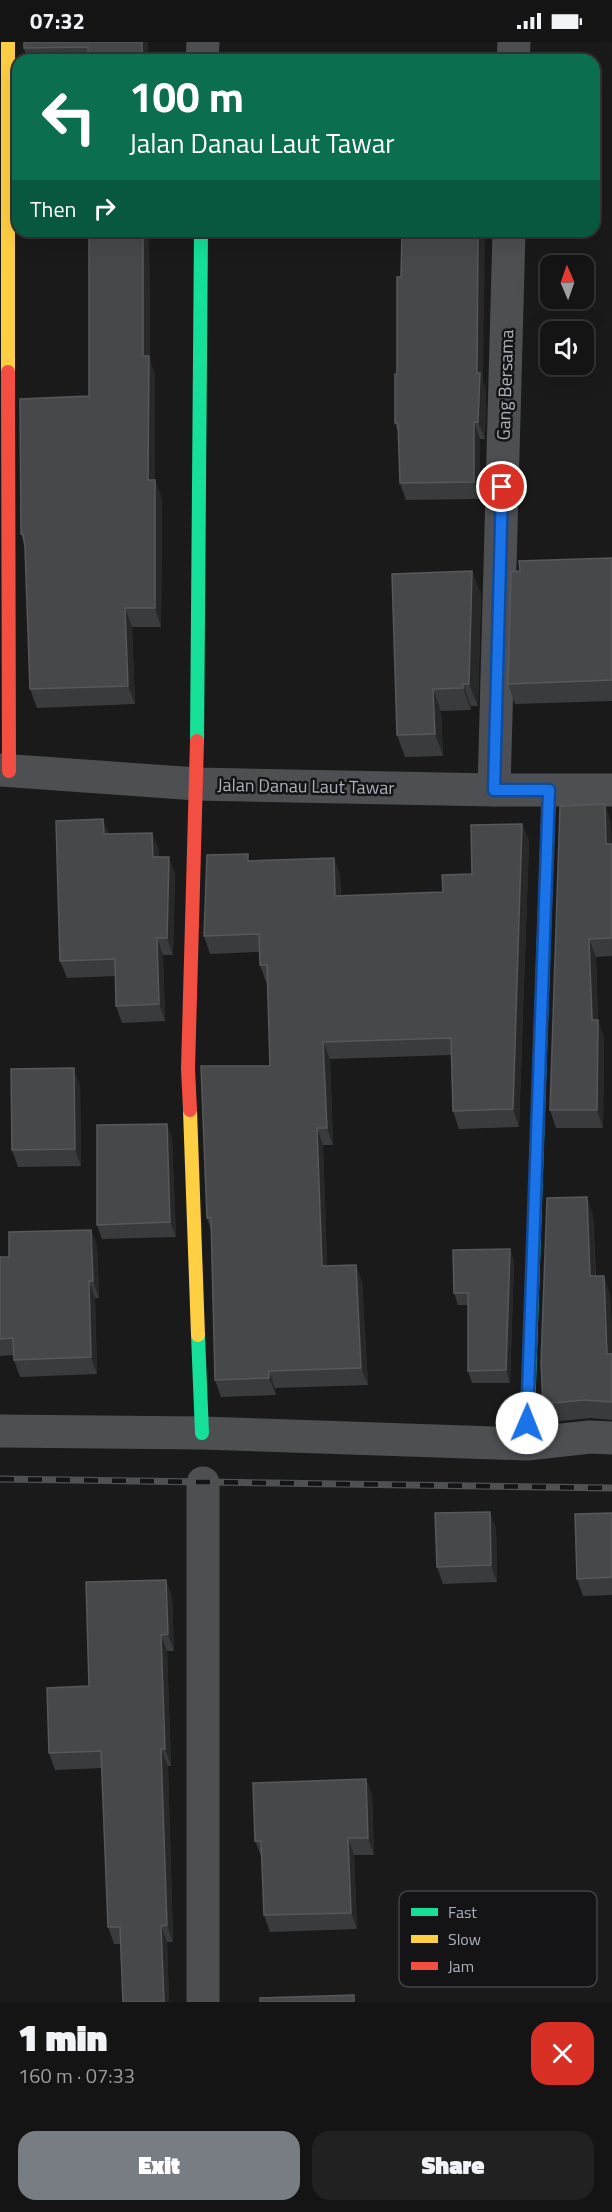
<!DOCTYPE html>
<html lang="en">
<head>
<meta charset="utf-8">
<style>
	:root { --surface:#141414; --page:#212122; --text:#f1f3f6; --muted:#9d9ea0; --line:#333334; --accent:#787c83 }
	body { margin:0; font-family:"Titillium Web",sans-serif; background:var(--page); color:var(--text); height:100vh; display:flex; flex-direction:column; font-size:22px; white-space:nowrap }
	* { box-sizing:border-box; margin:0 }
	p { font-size:20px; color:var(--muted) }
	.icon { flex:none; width:33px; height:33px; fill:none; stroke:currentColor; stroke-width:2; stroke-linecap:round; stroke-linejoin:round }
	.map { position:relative; height:1960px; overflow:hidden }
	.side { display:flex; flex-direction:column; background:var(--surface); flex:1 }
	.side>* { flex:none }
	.hud { position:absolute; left:12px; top:12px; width:588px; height:183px; border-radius:18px; box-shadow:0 6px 24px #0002,0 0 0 2px var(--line); background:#0b6e4f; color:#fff; overflow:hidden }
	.needle { width:39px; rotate:358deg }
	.buttons { position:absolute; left:540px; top:213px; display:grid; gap:12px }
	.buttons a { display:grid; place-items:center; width:54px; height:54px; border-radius:12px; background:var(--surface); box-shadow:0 6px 24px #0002,0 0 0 2px var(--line); font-size:30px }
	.pin { position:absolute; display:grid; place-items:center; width:51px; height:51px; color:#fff; margin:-26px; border:3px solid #fff; border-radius:50%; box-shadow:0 2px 6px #0007 }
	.me { position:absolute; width:66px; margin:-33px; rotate:1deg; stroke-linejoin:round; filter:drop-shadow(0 0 4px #0008) }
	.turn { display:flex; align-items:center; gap:21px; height:126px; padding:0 18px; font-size:27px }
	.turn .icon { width:78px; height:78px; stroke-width:2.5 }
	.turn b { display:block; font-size:42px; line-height:51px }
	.then { display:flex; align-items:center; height:57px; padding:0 18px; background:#0003; gap:12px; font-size:22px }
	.round { display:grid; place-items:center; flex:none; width:63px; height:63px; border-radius:18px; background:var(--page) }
	.head { display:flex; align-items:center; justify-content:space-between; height:102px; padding:0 18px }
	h1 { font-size:36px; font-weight:800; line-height:45px }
	.primary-button { display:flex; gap:12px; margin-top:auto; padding:12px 18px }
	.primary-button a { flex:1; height:69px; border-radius:18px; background:var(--accent); color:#fff; font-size:24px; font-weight:800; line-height:69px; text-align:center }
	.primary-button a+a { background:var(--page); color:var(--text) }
	.status { display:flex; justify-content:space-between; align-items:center; height:42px; padding:0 30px; background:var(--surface); direction:ltr }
	.status svg { height:16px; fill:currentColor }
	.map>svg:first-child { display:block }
</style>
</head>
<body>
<div class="status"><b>07:32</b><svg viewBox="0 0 49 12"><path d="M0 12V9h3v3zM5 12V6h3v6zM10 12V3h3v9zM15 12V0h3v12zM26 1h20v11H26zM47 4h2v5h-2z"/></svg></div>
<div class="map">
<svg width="612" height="1960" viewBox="0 0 612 1960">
	<rect width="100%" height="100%" fill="#1a1a1a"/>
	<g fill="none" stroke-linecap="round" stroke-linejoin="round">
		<g stroke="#4e4f53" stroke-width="33">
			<path d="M202,18L203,0"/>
			<path d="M513,18L514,0"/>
			<path d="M0,728L197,742L494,748H612"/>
			<path d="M494,748L509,189"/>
			<path d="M0,1389L202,1391L527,1402L590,1395L612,1396"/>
			<path d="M203,1441V1960"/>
		</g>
		<g stroke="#16e098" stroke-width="14">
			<path d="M197,699L201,189"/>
			<path d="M198,1293L202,1391"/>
			<path d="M527,1402L544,891"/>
		</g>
		<g stroke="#ffcf43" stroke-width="14">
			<path d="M8,0V330"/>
			<path d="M190,1068L198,1293"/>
		</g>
		<g stroke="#f24e42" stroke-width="14">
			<path d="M8,330L9,729"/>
			<path d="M544,891L549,748"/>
			<path d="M190,1068L188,1027L197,699"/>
		</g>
		<defs>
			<path id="rail" d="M0,1437L612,1446"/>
		</defs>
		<use href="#rail" stroke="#4e5052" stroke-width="7"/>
		<use href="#rail" stroke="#141416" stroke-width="4.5" stroke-dasharray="14" stroke-linecap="butt"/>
	</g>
	<g fill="#3a3b3c">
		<path d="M24,0H148V18H28L24,6Z"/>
		<path d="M89,189H149L150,318L155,333V438L162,457L161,585H132L135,662L37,666L30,647L25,503L21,492L89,354Z"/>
		<path d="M397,332L483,340L486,348L485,397H480V457L406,458L400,441L398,390L395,381Z"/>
		<path d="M612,516V659L515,662L508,642L520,529Z"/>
		<path d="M481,551L478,664H471V668L441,669L443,714L405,715L397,693Z"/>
		<path d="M611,780L612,914L596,915L598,979L604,996L603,1086H556L550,1068Z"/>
		<path d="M522,782L529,799L519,1085L459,1087L453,1069L451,1013L330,1017L333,1103H323L327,1224L356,1223L362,1240L368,1343L275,1346L276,1353L221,1355L215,1338L211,1188L207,1176L270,1024L268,940H266L260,923L259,910L210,912L204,894L250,818L334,816L340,833L341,854L443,850L472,832Z"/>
		<path d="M109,792L159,807V815L175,831L173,913H163L165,979L122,981L116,964L115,934L67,936L60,919Z"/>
		<path d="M80,1043L81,1124L18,1125L12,1108Z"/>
		<path d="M167,1082L172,1097L176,1195L102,1197L97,1183Z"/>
		<path d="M593,1173L596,1234L610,1252L612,1291V1378L591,1376L550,1380L543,1362Z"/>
		<path d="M91,1188L97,1204L99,1256H95L97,1332L20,1335L14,1318V1313L0,1314V1215H9Z"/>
		<path d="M510,1207L514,1220L510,1341H472L468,1329V1263H458L454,1251Z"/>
		<path d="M612,1471V1553L583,1554L577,1537Z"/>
		<path d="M496,1486L497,1540L443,1542L437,1525Z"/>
		<path d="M166,1538L172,1555L174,1609H167L171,1724H168L173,1900H167L169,1960H123L121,1902H114L108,1885L102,1726L55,1728L49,1711L89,1644Z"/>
		<path d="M366,1737L372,1754L374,1813H354L357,1887L270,1890L264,1873L262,1816L255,1799Z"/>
	</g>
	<g fill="#282828">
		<rect x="142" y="0" width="6" height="18"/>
		<path d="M143,189H149L150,318L155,333V438L162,457L161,585L155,566L148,438L143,314Z"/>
		<path d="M478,189H485L483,340L486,348L485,397L478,380L477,331Z"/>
		<path d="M474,380L480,397V457L474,440Z"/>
		<path d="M472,529L481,551L478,664L469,642Z"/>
		<path d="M125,566L132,585L135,662L128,644Z"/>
		<path d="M463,642L471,664V668L463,646Z"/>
		<path d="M433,647L441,669L443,714L435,692Z"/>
		<path d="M605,762L611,780L612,818L606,802Z"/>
		<path d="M103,777L110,794L104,792Z"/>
		<path d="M522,782L529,799L519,1085L513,1067Z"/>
		<path d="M152,791L159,807V832L153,815Z"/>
		<path d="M169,815L175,831L173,913L167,896Z"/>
		<path d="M334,816L340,833L341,871L335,854Z"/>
		<path d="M157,896L163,913L165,979L159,962Z"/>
		<path d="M589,897L596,915L598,979L604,996L603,1086L597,1068Z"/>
		<path d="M323,1000L330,1017L333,1103L327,1086Z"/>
		<path d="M74,1026L80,1043L81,1124L75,1107Z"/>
		<path d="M167,1082L172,1097L176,1195L170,1180Z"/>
		<path d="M317,1086L323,1103L328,1241L322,1224Z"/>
		<path d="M587,1155L593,1173L596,1252L590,1234Z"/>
		<path d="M91,1188L97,1204L99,1256L93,1239Z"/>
		<path d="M510,1207L514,1220L510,1341L506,1328Z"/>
		<path d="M356,1223L362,1240L368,1343L361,1326Z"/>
		<path d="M604,1234L610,1252L612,1291V1325L607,1312Z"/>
		<path d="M89,1239L95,1256L97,1332L91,1315Z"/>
		<path d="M269,1329L275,1346L276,1353L269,1336Z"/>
		<path d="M490,1470L496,1486L497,1540L491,1523Z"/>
		<path d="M166,1538L172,1555L174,1609L168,1592Z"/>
		<path d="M161,1593L167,1609L171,1724L165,1707Z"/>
		<path d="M161,1707L168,1724L173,1900L167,1883Z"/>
		<path d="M366,1737L372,1754L374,1813L368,1796Z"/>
		<path d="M348,1796L354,1813L357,1887L351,1871Z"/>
		<path d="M161,1884L167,1900L169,1960H164Z"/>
	</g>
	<g fill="#474849" stroke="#56585b" stroke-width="1.5">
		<path d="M24,0H142V18H88V5L24,6Z"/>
		<path d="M89,189H143V314H149L148,438H155V566H125L128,644L30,647L25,506L23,492H21L20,357L89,354Z"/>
		<path d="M402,189H478L477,331H480L478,380H474V440L400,441L398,381H395V332H397V235H401Z"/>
		<path d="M612,516V638L508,642L511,530L520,529L519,519Z"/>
		<path d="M472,529L469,642H463V646L433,647L435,692L397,693L392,532Z"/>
		<path d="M605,762L606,802H612V896L589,897L592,978H598L597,1068H550L560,764Z"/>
		<path d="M103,777L104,792L152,791L153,815H169L167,896H157L159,962L116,964L115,917L60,919L56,779Z"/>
		<path d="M522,782L513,1067L453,1069L451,996L323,1000L327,1086H317L322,1224L356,1223L361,1326L269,1329V1336L215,1338L211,1176H207L201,1024H270L267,923H260L259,892L204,894L207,813L248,812V819L334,816L335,854L443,850L442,833L472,832L471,783Z"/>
		<path d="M74,1026L75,1107L12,1108L11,1027Z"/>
		<path d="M167,1082L170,1180L97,1183V1083Z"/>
		<path d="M587,1155L590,1234H604L607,1312H612V1360L584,1358L543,1362L541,1322L547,1156Z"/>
		<path d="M91,1188L93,1239H89L91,1315L14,1318L13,1296L0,1297V1215H9V1190Z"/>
		<path d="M510,1207L506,1328L468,1329V1251H454L453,1208Z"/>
		<path d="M490,1470L491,1523L437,1525L435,1471Z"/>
		<path d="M612,1471V1535L577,1537L575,1472Z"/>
		<path d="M166,1538L168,1592L161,1593L165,1707H161L167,1883L161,1884L164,1960H123L120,1885H108L101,1709L49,1711L47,1646L89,1644L86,1540Z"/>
		<path d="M366,1737L368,1796H348L351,1871L264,1873L261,1799H255L253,1741Z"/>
		<path d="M354,1953V1960H260V1956Z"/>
	</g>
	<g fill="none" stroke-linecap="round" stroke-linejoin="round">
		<defs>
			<path id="route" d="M502,445L494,748H549L527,1381"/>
		</defs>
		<use href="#route" stroke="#114b97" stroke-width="15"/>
		<use href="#route" stroke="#1a73e8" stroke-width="10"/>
	</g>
	<g text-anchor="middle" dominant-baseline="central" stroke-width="5" stroke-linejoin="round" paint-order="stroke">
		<g font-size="18" fill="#abb1bb" stroke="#141416">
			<text transform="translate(505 343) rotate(-88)">Gang Bersama</text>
			<text transform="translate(306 744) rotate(1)">Jalan Danau Laut Tawar</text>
		</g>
	</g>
	<rect x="399" y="1849" width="198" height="96" rx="9" fill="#141416" stroke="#414348" stroke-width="1.5"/>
	<rect x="411" y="1866" width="27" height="8" fill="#16e098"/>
	<rect x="411" y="1893" width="27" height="8" fill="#ffcf43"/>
	<rect x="411" y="1920" width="27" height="8" fill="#f24e42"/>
	<g font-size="16" fill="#abb1bb">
		<text x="448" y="1876">Fast</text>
		<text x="448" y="1903">Slow</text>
		<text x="448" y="1930">Jam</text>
	</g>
</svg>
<div class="buttons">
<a><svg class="needle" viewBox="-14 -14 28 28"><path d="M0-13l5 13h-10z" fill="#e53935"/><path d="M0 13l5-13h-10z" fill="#9d9ea0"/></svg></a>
<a><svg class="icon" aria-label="sound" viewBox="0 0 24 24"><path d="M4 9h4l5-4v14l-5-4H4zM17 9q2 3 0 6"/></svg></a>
</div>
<div class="pin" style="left:502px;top:445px;background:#d93025"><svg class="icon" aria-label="arrive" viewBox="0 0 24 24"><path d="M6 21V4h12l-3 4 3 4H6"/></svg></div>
<svg class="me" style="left:527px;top:1381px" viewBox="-20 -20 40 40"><circle r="19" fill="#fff"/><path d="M0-13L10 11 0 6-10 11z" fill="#1a73e8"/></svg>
<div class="hud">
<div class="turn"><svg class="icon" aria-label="left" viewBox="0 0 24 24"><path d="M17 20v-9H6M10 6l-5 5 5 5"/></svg><div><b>100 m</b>Jalan Danau Laut Tawar</div></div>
<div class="then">Then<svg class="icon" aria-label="right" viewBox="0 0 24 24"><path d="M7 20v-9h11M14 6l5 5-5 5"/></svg></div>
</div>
</div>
<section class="side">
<div class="head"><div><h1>1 min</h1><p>160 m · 07:33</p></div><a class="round" style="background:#d93025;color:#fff"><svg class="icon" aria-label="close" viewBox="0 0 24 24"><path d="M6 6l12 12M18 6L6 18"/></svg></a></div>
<div class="primary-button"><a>Exit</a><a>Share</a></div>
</section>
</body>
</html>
